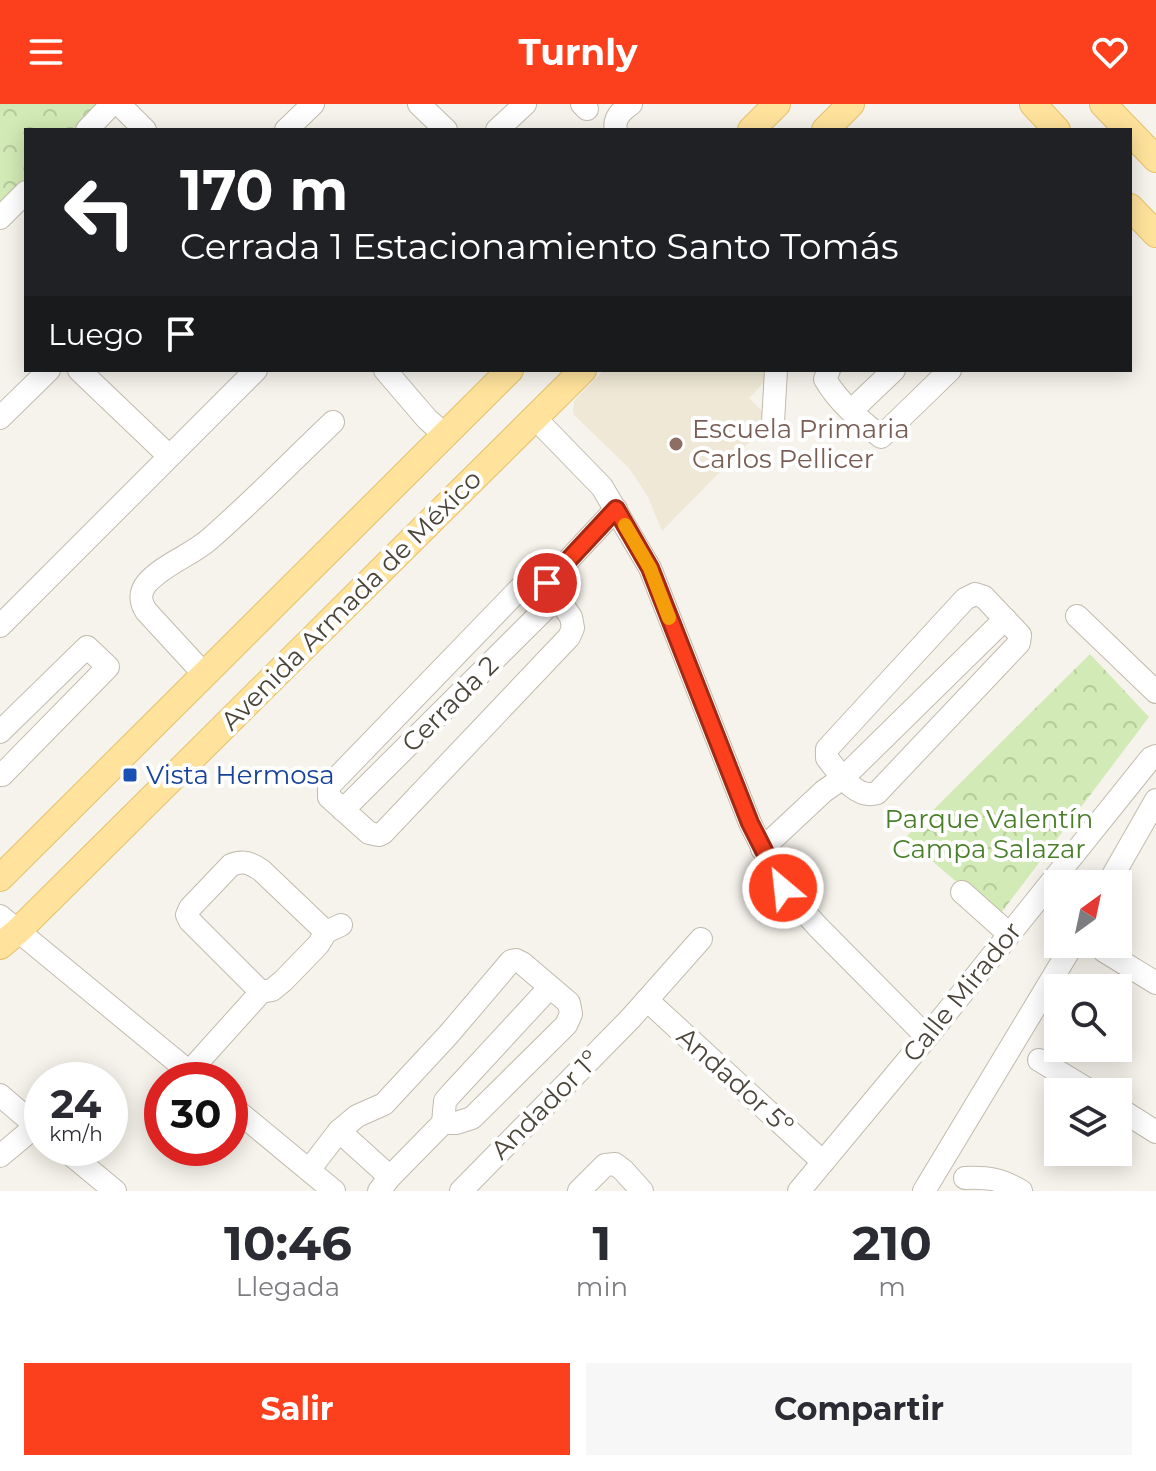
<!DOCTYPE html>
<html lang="es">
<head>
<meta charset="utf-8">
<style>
	:root { --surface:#fff; --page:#f7f7f7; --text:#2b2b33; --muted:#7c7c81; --accent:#fc3f1d }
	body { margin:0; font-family:Montserrat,sans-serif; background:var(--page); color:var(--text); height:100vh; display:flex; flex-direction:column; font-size:30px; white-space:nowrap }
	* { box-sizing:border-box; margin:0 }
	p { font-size:26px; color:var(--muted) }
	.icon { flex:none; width:44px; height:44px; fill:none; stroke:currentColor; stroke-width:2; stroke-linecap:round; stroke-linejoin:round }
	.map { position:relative; height:1087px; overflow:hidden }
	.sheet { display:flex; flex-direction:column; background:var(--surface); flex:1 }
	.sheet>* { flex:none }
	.hud { position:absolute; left:24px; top:24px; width:1108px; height:244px; border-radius:0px; box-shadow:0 4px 20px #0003; background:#202124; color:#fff; overflow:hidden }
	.needle { width:52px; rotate:33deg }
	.controls { position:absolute; left:1044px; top:766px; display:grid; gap:16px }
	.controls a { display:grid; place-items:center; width:88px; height:88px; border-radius:0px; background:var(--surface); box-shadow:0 4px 20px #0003; font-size:40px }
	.speed { position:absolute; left:24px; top:958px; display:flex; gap:16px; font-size:40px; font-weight:700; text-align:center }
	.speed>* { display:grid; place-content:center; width:104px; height:104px; border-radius:50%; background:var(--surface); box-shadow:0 4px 20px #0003; line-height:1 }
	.speed small { font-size:20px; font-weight:400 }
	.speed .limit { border:12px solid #d22; background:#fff; color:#111 }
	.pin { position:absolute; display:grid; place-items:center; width:68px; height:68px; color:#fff; margin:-34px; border:4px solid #fff; border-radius:50%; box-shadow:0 2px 8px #0007 }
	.me { position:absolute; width:88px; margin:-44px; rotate:332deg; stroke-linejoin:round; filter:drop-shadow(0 0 6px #0008) }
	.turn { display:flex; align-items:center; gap:28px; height:168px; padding:0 24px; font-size:36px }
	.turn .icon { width:104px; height:104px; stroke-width:2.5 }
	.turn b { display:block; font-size:56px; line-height:68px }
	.then { display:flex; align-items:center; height:76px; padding:0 24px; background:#0003; gap:16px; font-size:30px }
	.eta { display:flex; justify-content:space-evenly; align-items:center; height:136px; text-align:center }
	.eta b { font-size:48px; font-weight:700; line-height:56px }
	.action { display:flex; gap:16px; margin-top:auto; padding:16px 24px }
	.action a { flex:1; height:92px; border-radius:0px; background:var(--accent); color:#fff; font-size:32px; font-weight:700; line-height:92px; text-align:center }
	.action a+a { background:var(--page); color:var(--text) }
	header { display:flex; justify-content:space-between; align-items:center; height:104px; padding:0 24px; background:var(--accent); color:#fff; font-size:36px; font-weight:700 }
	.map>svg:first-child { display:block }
</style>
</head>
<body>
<header><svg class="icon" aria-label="menu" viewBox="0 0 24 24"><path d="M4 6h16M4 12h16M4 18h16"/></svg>Turnly<svg class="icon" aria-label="heart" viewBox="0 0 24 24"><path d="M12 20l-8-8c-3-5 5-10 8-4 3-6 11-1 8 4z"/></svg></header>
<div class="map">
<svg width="1156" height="1087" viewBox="0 0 1156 1087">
	<defs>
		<pattern id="park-crowns" width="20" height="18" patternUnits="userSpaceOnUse" patternTransform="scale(2)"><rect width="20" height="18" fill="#d2eab5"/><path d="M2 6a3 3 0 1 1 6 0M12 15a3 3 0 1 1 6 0" fill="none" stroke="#b6ca9c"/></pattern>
	</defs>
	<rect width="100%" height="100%" fill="#f6f3ec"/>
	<path fill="#efe8d6" d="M604,266H766L771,271L749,294L771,316L662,427L648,393L629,364L574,311L573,306L574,297Z"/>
	<g fill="url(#park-crowns)">
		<path d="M0,0H104L78,26H26V78L0,105Z"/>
		<path d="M1090,550L1149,613L998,813L905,734Z"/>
	</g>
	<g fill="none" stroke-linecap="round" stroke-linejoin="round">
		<defs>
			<g id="minor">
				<path d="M119,0L145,26"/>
				<path d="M419,0L446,26"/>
				<path d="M582,0L587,5"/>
				<path d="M87,26L112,0"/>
				<path d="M286,26L313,0"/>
				<path d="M497,26L525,0"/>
				<path d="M616,26C613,15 622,6 631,0"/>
				<path d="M0,114L26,88"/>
				<path d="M79,266L169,352"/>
				<path d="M385,266L427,315L445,331"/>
				<path d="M829,266L825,275C838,298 861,317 881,333L950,266"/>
				<path d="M851,307L894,266"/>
				<path d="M0,314L49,266"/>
				<path d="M535,314L602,383L650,464L750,719L783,784L818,823L927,933"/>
				<path d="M773,318L776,266"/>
				<path d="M535,473L547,479L571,513L573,524L569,533L383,729L379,731L369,729L329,693V682L529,475Z"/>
				<path d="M547,479L616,405"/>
				<path d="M975,490L984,493L1020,531L1019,539L877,689C856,696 839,669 827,654V645L965,495Z"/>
				<path d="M1077,512L1156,588"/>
				<path d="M0,522L256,266"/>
				<path d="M204,570L146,507C140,497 139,489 147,479C165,459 193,451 212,433C254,396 293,356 333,318"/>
				<path d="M0,628L87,543L108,563L2,671H0"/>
				<path d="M343,706L557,493"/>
				<path d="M762,745L824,687L843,674L1005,515"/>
				<path d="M1108,780L1156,696"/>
				<path d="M962,788L1009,830"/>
				<path d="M0,812L199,976"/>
				<path d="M1104,847L1156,879"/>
				<path d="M261,888L190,817L187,811L190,804L231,761C244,756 250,759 261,766L326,828"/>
				<path d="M647,896L823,1058"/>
				<path d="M1039,956L1092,988"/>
				<path d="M189,968L261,888L272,886L283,877L318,841L326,828L341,821"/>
				<path d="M0,991L42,1027"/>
				<path d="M230,1001L334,1087"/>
				<path d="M1118,1004L1156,1028"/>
				<path d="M443,1019L445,997L451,990L550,883"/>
				<path d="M63,1044L115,1087"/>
				<path d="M0,1052L36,1022"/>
				<path d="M309,1066L339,1027"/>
				<path d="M965,1074C989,1073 1001,1075 1021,1087"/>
				<path d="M379,1087L390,1073L443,1019H456L472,1014L566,921L571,910L569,899L522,859L516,856L511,857L449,930L384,1000L357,1012L339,1027L390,1073"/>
				<path d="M461,1087L630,915L701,835"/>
				<path d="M579,1087L605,1061L615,1060L623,1066L642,1087"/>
				<path d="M799,1087L927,933L1151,654L1156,652"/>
				<path d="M924,1087L1073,840"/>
			</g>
			<g id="major">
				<path d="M1033,0L1057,26"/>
				<path d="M1103,0L1128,26"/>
				<path d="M751,26L777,0"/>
				<path d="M825,26L851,0"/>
				<path d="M1130,28L1156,55"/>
				<path d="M1130,103L1156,130"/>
				<path d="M0,774L510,266"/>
				<path d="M0,842L18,827L583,266"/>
			</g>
		</defs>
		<use href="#minor" stroke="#c2bbae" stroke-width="24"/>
		<use href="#major" stroke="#e6c16a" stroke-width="28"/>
		<use href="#minor" stroke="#fff" stroke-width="22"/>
		<use href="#major" stroke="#ffe39c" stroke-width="26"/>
	</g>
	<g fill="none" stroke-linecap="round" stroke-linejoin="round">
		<defs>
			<path id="route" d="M547,479L616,405L650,464L750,719L783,784"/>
		</defs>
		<use href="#route" stroke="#a42913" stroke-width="20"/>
		<use href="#route" stroke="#fc3f1d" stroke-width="14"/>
		<path stroke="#f59e0b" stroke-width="14" d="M625,421L650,464L669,514"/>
	</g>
	<circle fill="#8d6e63" stroke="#fff" stroke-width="3" cx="676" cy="340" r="8"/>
	<rect fill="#1a4fb4" stroke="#fff" stroke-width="3" x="122" y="663" width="16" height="16" rx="4"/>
	<g text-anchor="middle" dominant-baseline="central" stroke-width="8" stroke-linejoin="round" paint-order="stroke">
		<g font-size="26" fill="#785e54" stroke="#fff" text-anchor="start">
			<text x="692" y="325">Escuela Primaria<tspan x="692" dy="30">Carlos Pellicer</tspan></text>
		</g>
		<g font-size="26" fill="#4b4439" stroke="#fff">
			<text transform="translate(351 496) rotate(-45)">Avenida Armada de México</text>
			<text transform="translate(450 600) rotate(-45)">Cerrada 2</text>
			<text transform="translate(962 888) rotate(-51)">Calle Mirador</text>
			<text transform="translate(735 977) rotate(42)">Andador 5º</text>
			<text transform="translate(545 1001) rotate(-45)">Andador 1º</text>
		</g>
		<g font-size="26" fill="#164399" stroke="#fff" text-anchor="start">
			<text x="146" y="671">Vista Hermosa</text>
		</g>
		<g font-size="26" fill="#4a7f2a" stroke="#fff">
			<text x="989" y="715">Parque Valentín<tspan x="989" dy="30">Campa Salazar</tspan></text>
		</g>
	</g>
</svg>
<div class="controls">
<a><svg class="needle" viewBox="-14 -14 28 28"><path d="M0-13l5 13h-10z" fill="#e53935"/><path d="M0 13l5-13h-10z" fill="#7c7c81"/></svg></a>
<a><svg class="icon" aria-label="search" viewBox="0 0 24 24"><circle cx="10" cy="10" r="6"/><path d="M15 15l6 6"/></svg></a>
<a><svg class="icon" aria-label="layers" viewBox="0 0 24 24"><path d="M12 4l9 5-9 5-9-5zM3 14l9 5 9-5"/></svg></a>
</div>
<div class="speed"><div>24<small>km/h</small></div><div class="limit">30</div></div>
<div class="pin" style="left:547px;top:479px;background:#d93025"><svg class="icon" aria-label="arrive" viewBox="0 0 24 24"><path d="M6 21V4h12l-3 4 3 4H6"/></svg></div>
<svg class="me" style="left:783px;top:784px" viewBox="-20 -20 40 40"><circle r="17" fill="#fc3f1d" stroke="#fff" stroke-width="3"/><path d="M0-11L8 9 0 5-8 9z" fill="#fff"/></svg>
<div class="hud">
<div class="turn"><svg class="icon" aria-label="left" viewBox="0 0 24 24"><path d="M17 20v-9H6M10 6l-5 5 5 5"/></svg><div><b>170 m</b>Cerrada 1 Estacionamiento Santo Tomás</div></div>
<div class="then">Luego<svg class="icon" aria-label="arrive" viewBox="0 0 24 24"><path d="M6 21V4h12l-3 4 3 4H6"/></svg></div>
</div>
</div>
<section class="sheet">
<div class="eta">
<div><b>10:46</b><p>Llegada</p></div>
<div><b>1</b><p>min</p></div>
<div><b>210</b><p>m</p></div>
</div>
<div class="action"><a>Salir</a><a>Compartir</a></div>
</section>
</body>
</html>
